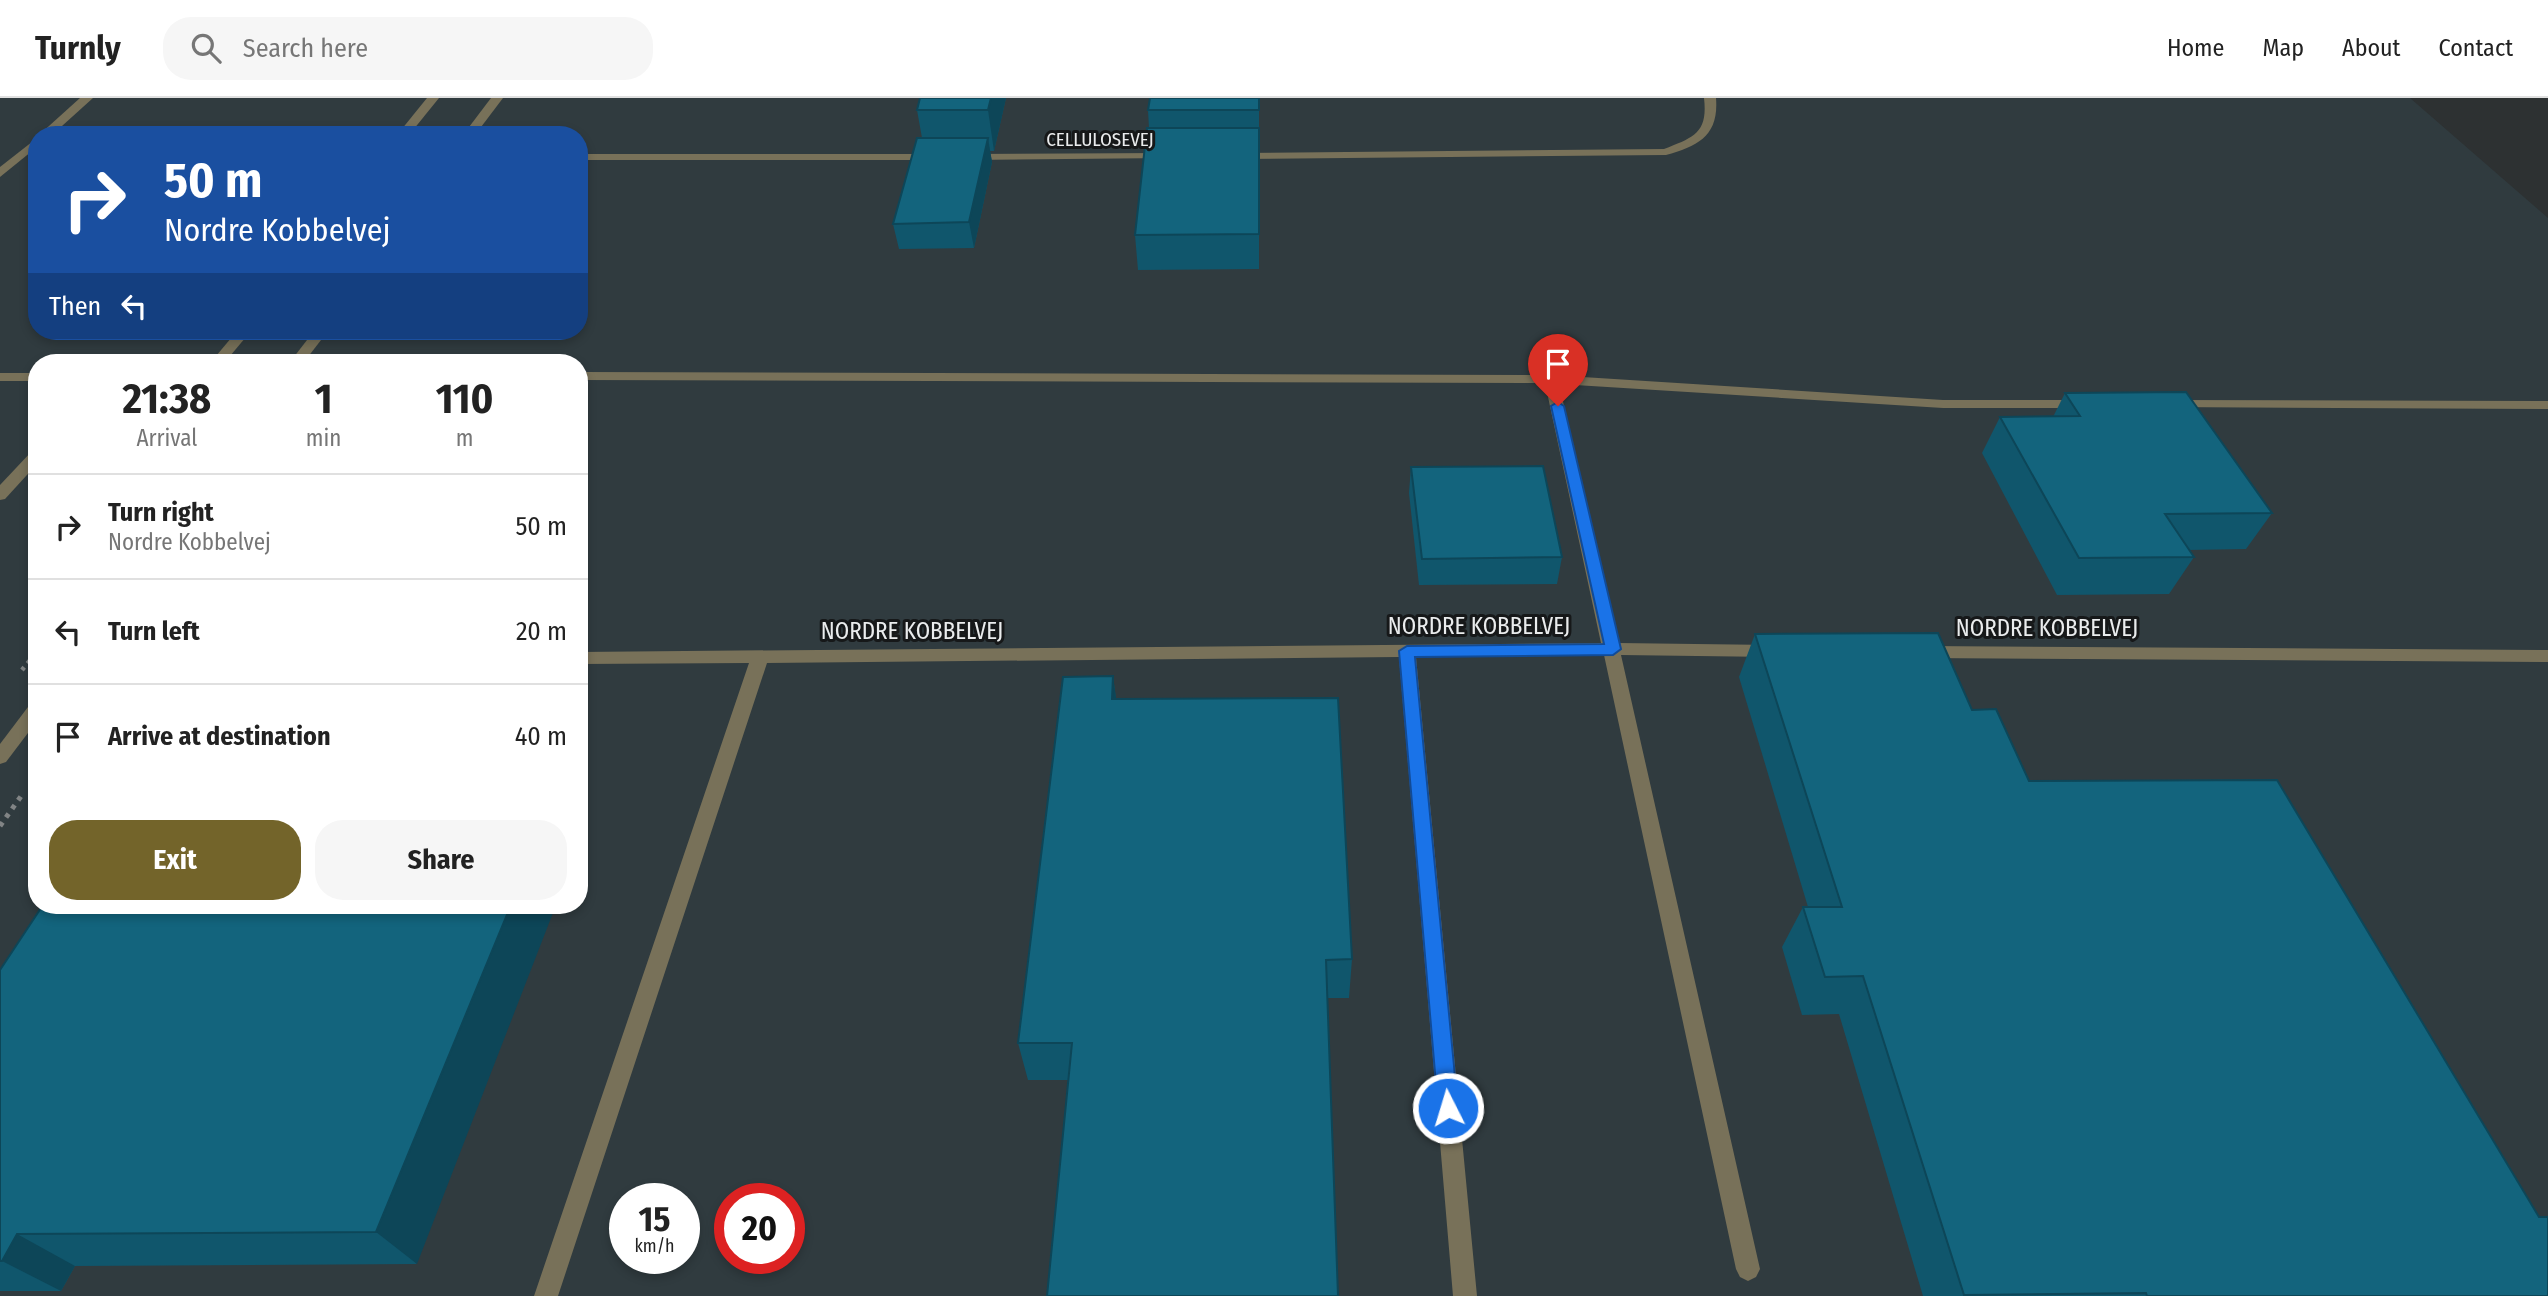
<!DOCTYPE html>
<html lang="en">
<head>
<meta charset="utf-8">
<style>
	:root { --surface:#fff; --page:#f6f6f6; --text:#222; --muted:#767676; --line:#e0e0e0; --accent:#73642a }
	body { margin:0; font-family:"Fira Sans Condensed",sans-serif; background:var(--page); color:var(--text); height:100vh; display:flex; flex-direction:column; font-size:26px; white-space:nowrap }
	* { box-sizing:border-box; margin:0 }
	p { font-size:23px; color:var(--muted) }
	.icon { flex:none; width:38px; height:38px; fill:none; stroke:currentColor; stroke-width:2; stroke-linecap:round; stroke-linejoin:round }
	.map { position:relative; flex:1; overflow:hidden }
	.side { position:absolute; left:28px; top:256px; width:560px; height:560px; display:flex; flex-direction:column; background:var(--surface); border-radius:28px; box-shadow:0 4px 10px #0003 }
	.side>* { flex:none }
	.guide { position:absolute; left:28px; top:28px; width:560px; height:214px; border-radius:28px; box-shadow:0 4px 10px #0003; background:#1a4fa0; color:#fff; overflow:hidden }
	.speed { position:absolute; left:609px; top:1085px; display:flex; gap:14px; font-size:35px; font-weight:700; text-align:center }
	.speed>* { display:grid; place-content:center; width:91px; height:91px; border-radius:50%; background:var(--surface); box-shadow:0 4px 10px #0003; line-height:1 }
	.speed small { font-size:18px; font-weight:400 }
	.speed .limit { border:10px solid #d22; background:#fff; color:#111 }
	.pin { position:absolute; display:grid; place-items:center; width:60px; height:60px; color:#fff; margin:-72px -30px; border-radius:50% 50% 50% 0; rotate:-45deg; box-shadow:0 0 7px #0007 }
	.pin .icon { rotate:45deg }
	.me { position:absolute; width:77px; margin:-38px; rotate:355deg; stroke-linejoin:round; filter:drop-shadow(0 0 5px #0008) }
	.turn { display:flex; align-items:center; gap:24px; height:147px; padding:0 21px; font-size:32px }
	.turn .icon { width:91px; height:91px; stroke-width:2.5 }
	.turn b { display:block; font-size:49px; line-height:60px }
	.then { display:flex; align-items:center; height:66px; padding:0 21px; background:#0003; gap:14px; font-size:26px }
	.eta { display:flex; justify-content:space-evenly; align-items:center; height:119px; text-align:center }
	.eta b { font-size:42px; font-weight:700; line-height:49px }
	.cta { display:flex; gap:14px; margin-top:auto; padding:14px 21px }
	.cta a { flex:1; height:80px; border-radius:28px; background:var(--accent); color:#fff; font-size:28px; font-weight:700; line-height:80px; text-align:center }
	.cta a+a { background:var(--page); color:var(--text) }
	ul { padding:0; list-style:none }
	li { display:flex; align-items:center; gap:21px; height:105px; padding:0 21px; border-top:2px solid var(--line) }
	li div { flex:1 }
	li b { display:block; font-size:26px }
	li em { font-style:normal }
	header { display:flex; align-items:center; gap:42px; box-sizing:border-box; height:98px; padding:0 35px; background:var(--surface); border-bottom:2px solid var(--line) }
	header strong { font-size:33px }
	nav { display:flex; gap:38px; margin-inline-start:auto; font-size:24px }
	.search { width:490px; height:63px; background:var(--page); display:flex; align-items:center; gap:18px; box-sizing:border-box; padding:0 24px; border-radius:28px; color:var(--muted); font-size:26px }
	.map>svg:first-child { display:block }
</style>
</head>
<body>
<header>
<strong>Turnly</strong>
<div class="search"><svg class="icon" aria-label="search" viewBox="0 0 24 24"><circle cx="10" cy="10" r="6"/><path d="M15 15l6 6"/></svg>Search here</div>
<nav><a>Home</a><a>Map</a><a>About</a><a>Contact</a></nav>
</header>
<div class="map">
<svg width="2548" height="1198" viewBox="0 0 2548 1198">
	<rect width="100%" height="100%" fill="#2d3132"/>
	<path fill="#303b3f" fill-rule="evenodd" d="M0,0H2410L2548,120V1198H0ZM37,37H579V233H37ZM37,264H579V807H37ZM625,1101H684V1160H625ZM730,1101H789V1160H730Z"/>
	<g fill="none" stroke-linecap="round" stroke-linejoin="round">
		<path stroke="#818485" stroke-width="4.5" stroke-dasharray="3.5 5" stroke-linecap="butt" d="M22,572L37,554"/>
		<path stroke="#818485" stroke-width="5" stroke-dasharray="4.5 6" stroke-linecap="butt" d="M0,728L24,694"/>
		<g fill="#787159" fill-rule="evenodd">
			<path d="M80,0H93L52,37H39Z"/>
			<path d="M427,0H439L409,37H397Z"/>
			<path d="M1704,0H1716C1719,37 1699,48 1666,57L1235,61L1229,58L1235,55L1664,51C1694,39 1708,35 1704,0Z"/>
			<path d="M37,40V49L0,79V69Z"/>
			<path d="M1165,55L1169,56V60L969,62L963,59L969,56Z"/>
			<path d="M579,56H934L940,59L934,62H579Z"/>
			<path d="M237,233H251L225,264H211Z"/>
			<path d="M579,274L1551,277L1943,302H2083L2090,306L2083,310H1943L1559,286L1618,545L1773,547L1782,553L1773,559L1621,557L1760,1171L1756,1179L1748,1183L1740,1179L1736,1171L1604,557L1416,559L1477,1198H1453L1399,559L767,565L558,1198H534L749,565L579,566V554L1601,545L1545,285L579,282Z"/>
			<rect x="0" y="275" width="37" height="8"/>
			<path d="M2171,302L2548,303V311L2166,309V303Z"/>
			<path d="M37,351V366L5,401L0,402V387L32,353Z"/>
			<path d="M1923,548L2548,552V564L1923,560L1914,554Z"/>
		</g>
		<g fill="#787159" fill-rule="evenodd">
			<path d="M491,0H503L475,37H463Z"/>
			<path d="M314,233H328L304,264H290Z"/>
			<path d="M37,603V623L6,664L0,666V646L31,605Z"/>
		</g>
	</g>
	<g fill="#10566c">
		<path d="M1006,0L994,53H990L992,64L974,150L899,151L893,126L922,40L917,12Z"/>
		<path d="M1259,0V171L1138,172L1135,137L1149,30L1148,12Z"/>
		<path d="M2065,295L2272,415L2246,451L2188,452L2194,459L2169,496L2057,497L1982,355L2000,319H2053Z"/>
		<path d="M1411,369L1562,459L1557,486L1419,487L1409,395Z"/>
		<path d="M1755,536L1972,612L2029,683L2548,1198H1923L1839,916L1802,917L1782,849L1803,809H1808L1739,579Z"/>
		<path d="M1113,578L1116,601L1352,861L1349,900H1328L1068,982H1028L1018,945Z"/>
		<path d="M43,807L417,1166L75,1168L61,1193H0V872Z"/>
	</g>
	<g fill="#0d4658">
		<path d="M991,0H1006L994,53L988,12Z"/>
		<path d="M988,40L992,64L974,150L969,124Z"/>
		<path d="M1113,578L1119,621L1112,601Z"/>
		<path d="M511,807H556L417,1166L376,1134Z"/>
		<path d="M17,1136L75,1168L61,1193L2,1163Z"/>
	</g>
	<g fill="#13647d" stroke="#0d4658" stroke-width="2">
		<path d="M920,0H991L988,12H917Z"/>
		<path d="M1150,0H1259V12H1148Z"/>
		<path d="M1147,30H1259V136L1135,137Z"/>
		<path d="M917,40H988L969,124L893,126Z"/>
		<path d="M2186,294L2272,415L2165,416L2194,459L2079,460L2000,319L2080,318L2065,295Z"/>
		<path d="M1543,368L1562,459L1422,461L1411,369Z"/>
		<path d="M1938,535L1972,612L1996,611L2029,683L2277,682L2539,1119H2548V1198H2147L2146,1195L1964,1197L1863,878L1825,879L1803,809H1842L1755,536Z"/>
		<path d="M1113,578L1112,601L1338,600L1352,861L1326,862L1338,1198H1047L1072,945H1018L1063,579Z"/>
		<path d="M43,807H511L376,1134L17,1136L2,1163H0V872Z"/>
	</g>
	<path fill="#1a73e8" stroke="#114b97" stroke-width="2" d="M1558,304L1564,308L1621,551L1613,557L1415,559L1458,1010L1455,1017L1448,1019L1441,1017L1438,1010L1399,553L1407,548L1604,546L1551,308Z"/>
	<g text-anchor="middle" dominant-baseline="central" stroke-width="6" stroke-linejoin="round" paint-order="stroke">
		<g font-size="19" fill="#eaeced" stroke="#161819">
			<text x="1100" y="41">CELLULOSEVEJ</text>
		</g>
		<g font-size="23" fill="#eaeced" stroke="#161819">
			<text x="1479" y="528">NORDRE KOBBELVEJ</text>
			<text x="2047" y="530">NORDRE KOBBELVEJ</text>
			<text x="912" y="533">NORDRE KOBBELVEJ</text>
		</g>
	</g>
</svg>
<div class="speed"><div>15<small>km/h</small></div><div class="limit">20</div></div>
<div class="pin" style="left:1558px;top:308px;background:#d93025"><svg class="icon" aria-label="arrive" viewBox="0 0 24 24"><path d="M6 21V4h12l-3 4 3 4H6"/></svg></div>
<svg class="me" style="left:1448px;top:1010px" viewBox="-20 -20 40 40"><circle r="17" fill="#1a73e8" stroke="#fff" stroke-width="3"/><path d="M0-11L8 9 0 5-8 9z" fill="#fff"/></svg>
<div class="guide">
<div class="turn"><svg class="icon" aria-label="right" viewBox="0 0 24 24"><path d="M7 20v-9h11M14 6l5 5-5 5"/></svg><div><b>50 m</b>Nordre Kobbelvej</div></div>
<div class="then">Then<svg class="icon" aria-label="left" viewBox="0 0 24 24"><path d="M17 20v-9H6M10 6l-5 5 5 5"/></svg></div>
</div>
<section class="side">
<div class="eta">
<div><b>21:38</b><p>Arrival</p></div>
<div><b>1</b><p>min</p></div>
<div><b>110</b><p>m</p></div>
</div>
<ul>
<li><svg class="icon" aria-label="right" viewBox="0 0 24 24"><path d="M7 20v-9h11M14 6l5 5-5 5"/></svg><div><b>Turn right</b><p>Nordre Kobbelvej</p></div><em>50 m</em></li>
<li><svg class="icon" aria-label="left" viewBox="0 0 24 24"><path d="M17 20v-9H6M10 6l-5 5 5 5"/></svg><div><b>Turn left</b></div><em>20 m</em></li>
<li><svg class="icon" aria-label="arrive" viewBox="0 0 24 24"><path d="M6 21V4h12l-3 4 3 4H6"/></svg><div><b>Arrive at destination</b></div><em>40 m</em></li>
</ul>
<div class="cta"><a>Exit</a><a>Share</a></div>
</section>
</div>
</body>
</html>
